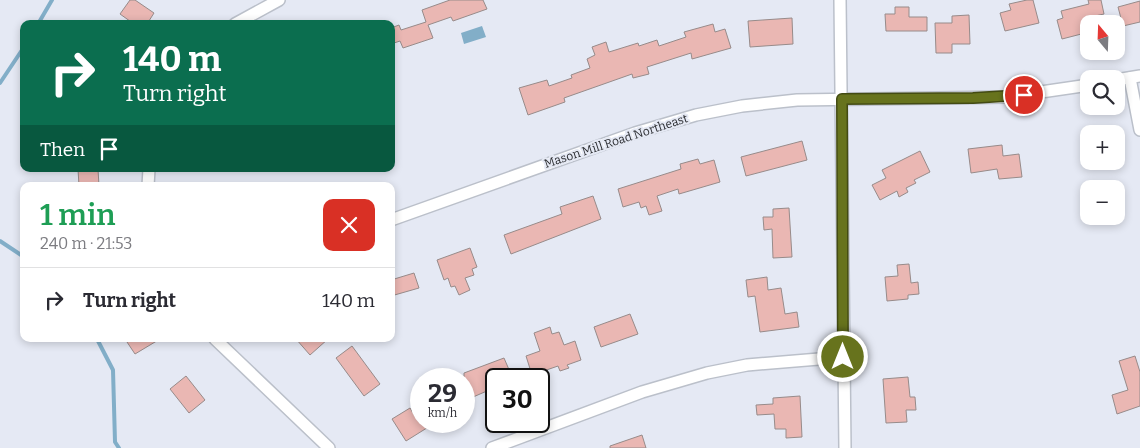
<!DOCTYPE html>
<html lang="en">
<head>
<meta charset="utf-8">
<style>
	:root { --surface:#fff; --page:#f7f7f7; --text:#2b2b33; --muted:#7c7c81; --line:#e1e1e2 }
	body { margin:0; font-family:Bitter,serif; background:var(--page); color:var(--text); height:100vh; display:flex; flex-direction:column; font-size:19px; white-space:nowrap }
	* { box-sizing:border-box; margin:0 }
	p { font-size:16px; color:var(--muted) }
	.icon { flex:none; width:28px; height:28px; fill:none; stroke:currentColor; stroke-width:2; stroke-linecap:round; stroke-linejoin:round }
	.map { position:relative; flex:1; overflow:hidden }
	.panel { position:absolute; left:20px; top:182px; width:375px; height:160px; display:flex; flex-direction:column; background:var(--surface); border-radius:10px; box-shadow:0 2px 8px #0003 }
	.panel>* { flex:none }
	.banner { position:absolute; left:20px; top:20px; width:375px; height:152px; border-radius:10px; box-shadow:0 2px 8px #0003; background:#0b6e4f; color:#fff; overflow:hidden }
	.needle { width:32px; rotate:341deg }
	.fabs { position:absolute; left:1080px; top:15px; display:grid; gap:10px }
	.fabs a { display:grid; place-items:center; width:45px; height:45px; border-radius:10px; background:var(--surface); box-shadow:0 2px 8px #0003; font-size:25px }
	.speed { position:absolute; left:410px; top:368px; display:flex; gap:10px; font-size:25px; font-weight:700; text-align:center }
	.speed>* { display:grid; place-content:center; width:65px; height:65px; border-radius:50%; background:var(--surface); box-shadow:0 2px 8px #0003; line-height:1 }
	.speed small { font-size:12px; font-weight:400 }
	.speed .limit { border:2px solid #111; border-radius:8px; background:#fff; color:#111 }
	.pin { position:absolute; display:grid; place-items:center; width:42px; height:42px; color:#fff; margin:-21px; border:2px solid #fff; border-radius:50%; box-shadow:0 1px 5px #0007 }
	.me { position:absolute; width:55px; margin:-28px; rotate:0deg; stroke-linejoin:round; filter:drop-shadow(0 0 4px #0008) }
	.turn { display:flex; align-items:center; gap:18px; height:105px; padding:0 20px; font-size:22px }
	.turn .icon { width:65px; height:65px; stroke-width:2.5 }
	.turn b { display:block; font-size:35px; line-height:42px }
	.then { display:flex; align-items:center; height:48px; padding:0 20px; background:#0003; gap:10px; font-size:19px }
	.round { display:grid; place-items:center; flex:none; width:52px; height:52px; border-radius:10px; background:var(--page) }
	.overview { display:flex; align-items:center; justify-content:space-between; height:85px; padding:0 20px }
	h1 { font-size:30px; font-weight:600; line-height:38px; color:#1e9e55 }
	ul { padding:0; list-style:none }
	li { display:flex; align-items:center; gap:15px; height:65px; padding:0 20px; border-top:1px solid var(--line) }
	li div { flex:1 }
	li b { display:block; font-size:19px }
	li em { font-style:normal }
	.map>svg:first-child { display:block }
</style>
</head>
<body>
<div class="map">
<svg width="1140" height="448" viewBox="0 0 1140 448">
	<rect width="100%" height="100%" fill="#e5e9f4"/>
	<path fill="#82aec8" d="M482,26L486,37L464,44L461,33Z"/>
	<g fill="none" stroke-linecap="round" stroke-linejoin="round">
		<g stroke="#82aec8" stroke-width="4">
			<path d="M38,24L52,0"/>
			<path d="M0,83L24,47"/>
			<path d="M0,241L24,257"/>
			<path d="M97,339L113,370L115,442L119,448"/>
		</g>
	</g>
	<g fill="#eab7b3" stroke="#978b8a">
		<path d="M130,0H135L154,13L147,24H134L120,14Z"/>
		<path d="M450,0H483L487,9L453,21L451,17L428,25L433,38L403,48L400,41L394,43L391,28L399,25L401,30L426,22L422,10Z"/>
		<path d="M1027,0H1033L1039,23L1005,31L1000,13L1011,10L1009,4Z"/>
		<path d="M1088,0H1101L1104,14L1095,16L1097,24H1089V32L1062,39L1057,20L1063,18L1061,11L1089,4Z"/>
		<path d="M1140,1V22L1123,26L1118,7Z"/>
		<path d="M895,7H909V17H927V31H886L885,14H895Z"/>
		<path d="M969,15L970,44H952V53H936L935,23H952V16Z"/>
		<path d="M792,18L793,44L750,47L748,21Z"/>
		<path d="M713,24L715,32L725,29L731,48L692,59L691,53L647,67L649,74L633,78L632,74L564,98L565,102L528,115L519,88L547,80L549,86L572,78L571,75L590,68L587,59L595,55L592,47L606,42L609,52L638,43L639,46L657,40L659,46L686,37L684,32Z"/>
		<path d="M802,141L807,160L746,176L741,157Z"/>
		<path d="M1002,145L1003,156L1019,154L1022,177L999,179L997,169L971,173L968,149Z"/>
		<path d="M920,151L930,172L914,180L916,183L906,188L908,192L899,197L897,191L880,200L872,185L886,178L882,170Z"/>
		<path d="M698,159L700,164L714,160L720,182L679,194L678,189L657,196L662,211L649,215L646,206L641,208L639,202L623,207L618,189L681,169L680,164Z"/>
		<path d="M78,169H98L99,186H79Z"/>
		<path d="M593,196L601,219L511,254L504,235L562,214L560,207Z"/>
		<path d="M789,208L792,257L773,258L772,229L764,230L763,217H773V209Z"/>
		<path d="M470,248L477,267L472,269L474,275L465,278L470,290L459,295L455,286L451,287L448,278L444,280L437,260Z"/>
		<path d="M909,264L911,283L918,282L919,294L908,295V299L887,301L885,277L898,276L897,265Z"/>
		<path d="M414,273L419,288L391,296V280Z"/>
		<path d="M767,277L768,290L781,288L785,314L797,312L799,327L760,332L755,296L748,297L746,280Z"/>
		<path d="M630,314L638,334L601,347L594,327Z"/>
		<path d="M550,327L552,334L559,332L564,345L575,341L581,360L567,365L569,368L560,371L558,366L532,375L526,356L540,351L534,333Z"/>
		<path d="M125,339H160L135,354Z"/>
		<path d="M296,339H328L310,355Z"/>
		<path d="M352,346L380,384L364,396L336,358Z"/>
		<path d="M1135,356L1140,372V406L1117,414L1112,395L1128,390L1119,361Z"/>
		<path d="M504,358L513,379H496V387L464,401V373Z"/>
		<path d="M186,376L205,400L189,413L170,389Z"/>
		<path d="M908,377L910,397H915L916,410H906L907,422L886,423L883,379Z"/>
		<path d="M800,396L802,437L786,438V429H775L774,414L757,415L756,405L773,404V398Z"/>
		<path d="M410,408L418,421H438L406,441L392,419Z"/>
		<path d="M642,435L646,448H610V446Z"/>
	</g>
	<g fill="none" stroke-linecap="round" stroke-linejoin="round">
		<defs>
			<g id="minor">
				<path d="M840,0L845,448"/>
				<path d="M235,24L279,0"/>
				<path d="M1130,78L1140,130"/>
				<path d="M1116,80L1140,76"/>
				<path d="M148,186L149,169"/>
				<path d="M391,220L635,133L696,115L742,106L797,100L1007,97L1089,85"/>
				<path d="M215,339L329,448"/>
				<path d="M492,448L642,392L707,373L747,365L843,357"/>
			</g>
		</defs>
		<use href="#minor" stroke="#bbc0ca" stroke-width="14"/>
		<use href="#minor" stroke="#fff" stroke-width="11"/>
	</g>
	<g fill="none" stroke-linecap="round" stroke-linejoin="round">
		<defs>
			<path id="route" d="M843,357L842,99L973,98L1024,95"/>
		</defs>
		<use href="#route" stroke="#434b13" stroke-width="12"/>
		<use href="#route" stroke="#67731d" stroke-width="9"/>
	</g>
	<g text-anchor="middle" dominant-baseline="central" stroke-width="4" stroke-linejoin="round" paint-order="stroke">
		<g font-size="12" fill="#2b2d31" stroke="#e5e9f4">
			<text transform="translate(616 141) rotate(-18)">Mason Mill Road Northeast</text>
		</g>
	</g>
</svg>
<div class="fabs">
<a><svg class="needle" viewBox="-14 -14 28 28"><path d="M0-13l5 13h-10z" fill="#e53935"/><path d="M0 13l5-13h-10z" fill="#7c7c81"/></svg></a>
<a><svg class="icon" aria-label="search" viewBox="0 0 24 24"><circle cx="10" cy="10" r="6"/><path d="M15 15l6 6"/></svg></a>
<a>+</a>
<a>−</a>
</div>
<div class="speed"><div>29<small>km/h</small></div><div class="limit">30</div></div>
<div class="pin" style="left:1024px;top:95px;background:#d93025"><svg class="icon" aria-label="arrive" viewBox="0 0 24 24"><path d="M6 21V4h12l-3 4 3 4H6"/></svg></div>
<svg class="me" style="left:843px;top:357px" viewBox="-20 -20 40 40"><circle r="17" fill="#67731d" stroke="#fff" stroke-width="3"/><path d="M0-11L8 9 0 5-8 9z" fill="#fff"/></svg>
<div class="banner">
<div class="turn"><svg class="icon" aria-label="right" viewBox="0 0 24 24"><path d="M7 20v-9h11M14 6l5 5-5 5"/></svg><div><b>140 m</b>Turn right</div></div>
<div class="then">Then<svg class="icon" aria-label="arrive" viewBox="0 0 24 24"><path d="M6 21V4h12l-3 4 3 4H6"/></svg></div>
</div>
<section class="panel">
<div class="overview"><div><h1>1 min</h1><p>240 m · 21:53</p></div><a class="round" style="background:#d93025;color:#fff"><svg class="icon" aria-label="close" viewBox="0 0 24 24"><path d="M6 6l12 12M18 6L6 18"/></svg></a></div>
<ul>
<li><svg class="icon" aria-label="right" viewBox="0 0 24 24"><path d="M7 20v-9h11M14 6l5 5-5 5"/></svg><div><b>Turn right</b></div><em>140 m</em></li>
</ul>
</section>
</div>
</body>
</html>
